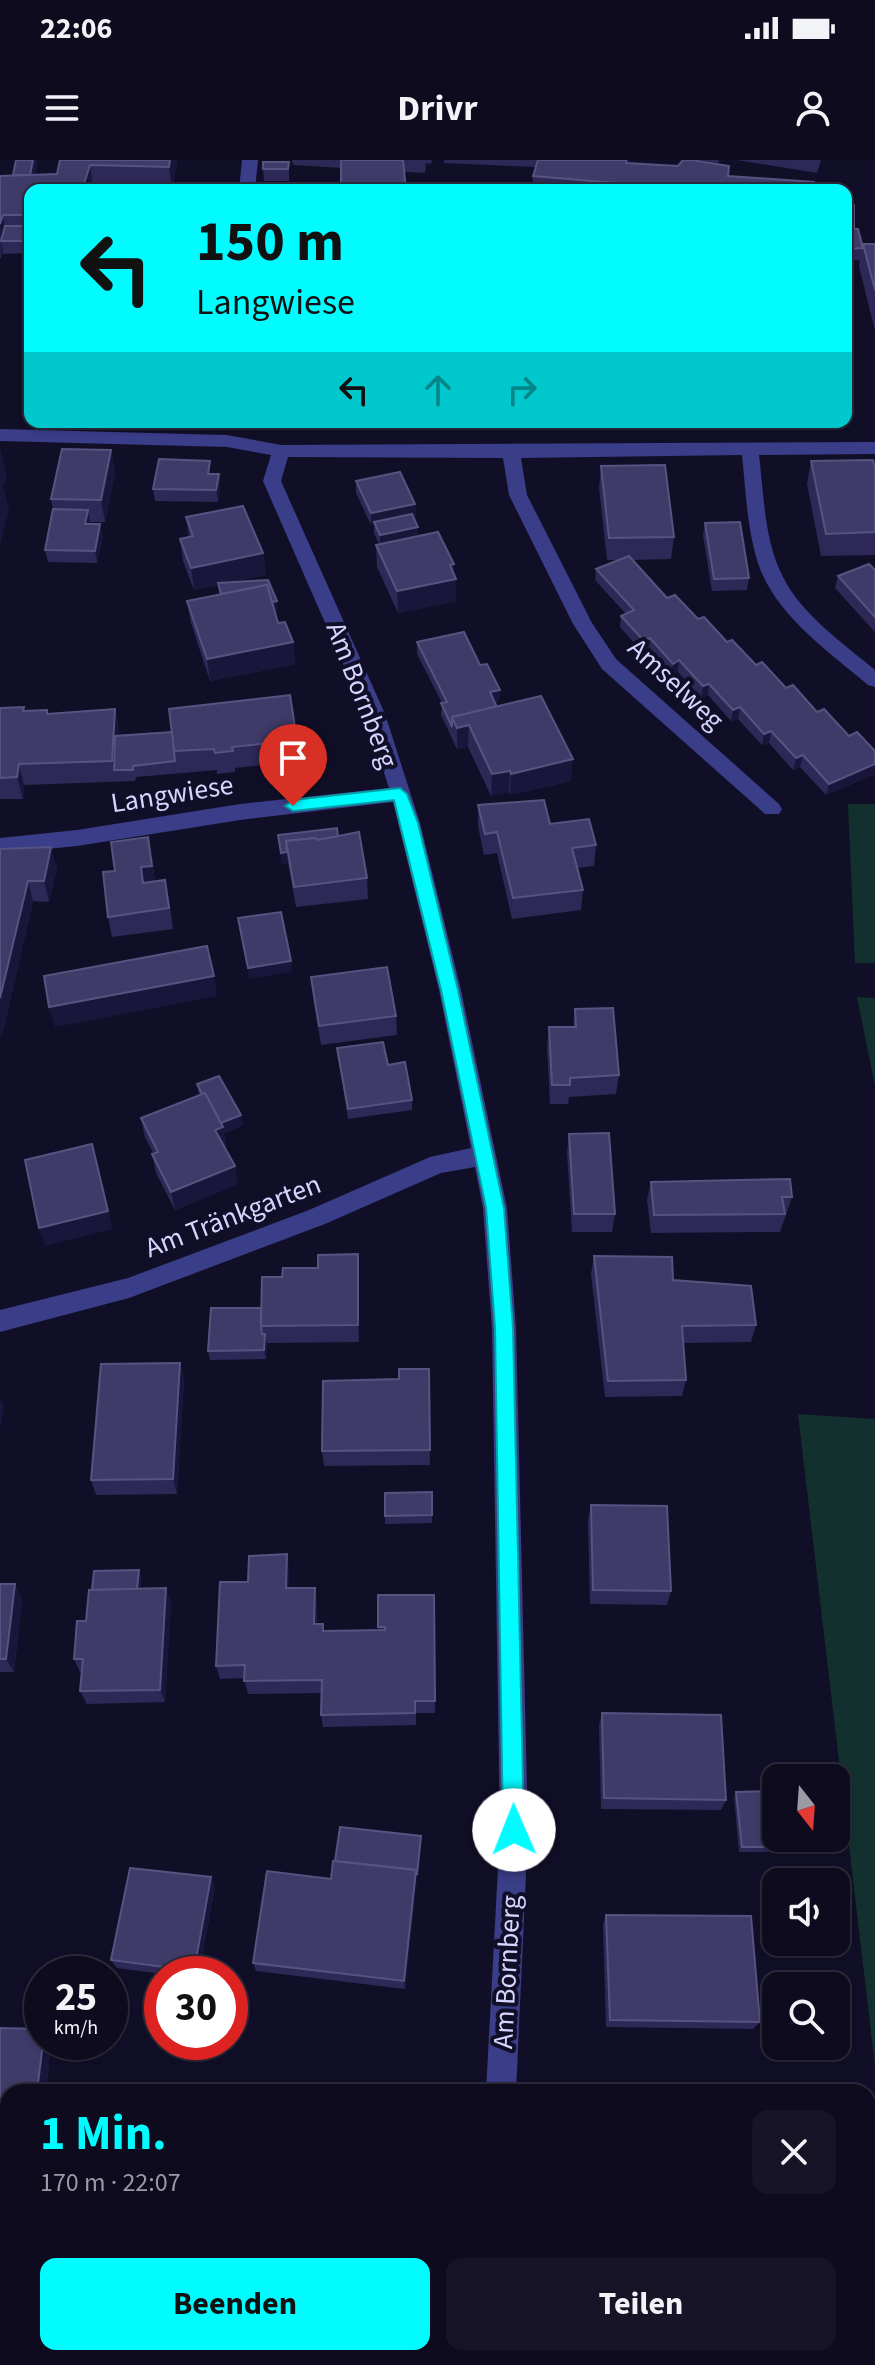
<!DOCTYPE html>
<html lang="de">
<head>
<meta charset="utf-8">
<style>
	:root { --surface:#0d0b1d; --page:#161426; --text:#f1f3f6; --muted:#9a9ba4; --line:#2d2b3b; --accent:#01fbff }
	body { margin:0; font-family:"Source Sans 3",sans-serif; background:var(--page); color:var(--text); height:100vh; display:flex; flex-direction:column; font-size:30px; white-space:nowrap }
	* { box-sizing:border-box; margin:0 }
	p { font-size:26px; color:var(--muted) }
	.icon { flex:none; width:44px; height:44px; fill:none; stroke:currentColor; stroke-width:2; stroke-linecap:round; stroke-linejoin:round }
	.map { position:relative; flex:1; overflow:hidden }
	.panel { position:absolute; left:0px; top:1924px; width:876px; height:282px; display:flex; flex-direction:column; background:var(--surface); border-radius:24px 24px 0 0; box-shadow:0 2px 6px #0004,0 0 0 2px var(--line) }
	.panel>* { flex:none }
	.banner { position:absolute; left:24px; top:24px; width:828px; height:244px; border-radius:16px; box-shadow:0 2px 6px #0004,0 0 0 2px var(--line); background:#01fbff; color:#111; overflow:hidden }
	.needle { width:52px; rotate:163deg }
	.fabs { position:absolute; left:762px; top:1604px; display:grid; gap:16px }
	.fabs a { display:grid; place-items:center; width:88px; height:88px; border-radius:16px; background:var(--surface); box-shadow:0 2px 6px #0004,0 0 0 2px var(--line); font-size:40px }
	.speed { position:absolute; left:24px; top:1796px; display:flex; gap:16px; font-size:40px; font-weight:700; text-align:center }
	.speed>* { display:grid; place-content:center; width:104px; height:104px; border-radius:50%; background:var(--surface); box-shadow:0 2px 6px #0004,0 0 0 2px var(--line); line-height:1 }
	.speed small { font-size:20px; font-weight:400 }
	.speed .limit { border:12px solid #d22; background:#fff; color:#111 }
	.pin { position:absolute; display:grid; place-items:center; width:68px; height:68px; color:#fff; margin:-82px -34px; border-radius:50% 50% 50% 0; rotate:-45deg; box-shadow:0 0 8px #0007 }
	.pin .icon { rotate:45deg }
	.me { position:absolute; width:88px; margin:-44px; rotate:359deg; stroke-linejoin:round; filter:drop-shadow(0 0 6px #0008) }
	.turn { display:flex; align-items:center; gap:28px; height:168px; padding:0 40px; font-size:36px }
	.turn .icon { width:104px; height:104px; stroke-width:2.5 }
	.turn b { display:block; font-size:56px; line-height:68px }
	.lanes { display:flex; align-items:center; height:76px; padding:0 40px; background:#0003; justify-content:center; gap:40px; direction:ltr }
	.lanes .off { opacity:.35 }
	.round { display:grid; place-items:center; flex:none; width:84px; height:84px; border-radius:16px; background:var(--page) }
	.overview { display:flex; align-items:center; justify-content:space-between; height:136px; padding:0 40px }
	h1 { font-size:48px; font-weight:700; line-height:60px; color:var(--accent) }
	.action { display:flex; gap:16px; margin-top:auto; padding:16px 40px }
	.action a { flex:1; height:92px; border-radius:16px; background:var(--accent); color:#111; font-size:32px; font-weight:700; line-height:92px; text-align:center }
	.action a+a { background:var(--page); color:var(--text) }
	.status { display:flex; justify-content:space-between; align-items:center; height:56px; padding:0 40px; background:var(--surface); direction:ltr }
	.status svg { height:22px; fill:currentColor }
	header { display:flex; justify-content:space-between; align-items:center; height:104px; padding:0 40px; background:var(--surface); font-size:36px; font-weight:700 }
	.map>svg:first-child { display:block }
</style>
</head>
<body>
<div class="status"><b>22:06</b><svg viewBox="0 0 49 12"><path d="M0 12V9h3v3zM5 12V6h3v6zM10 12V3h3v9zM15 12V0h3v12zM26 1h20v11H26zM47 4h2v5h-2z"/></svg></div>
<header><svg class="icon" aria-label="menu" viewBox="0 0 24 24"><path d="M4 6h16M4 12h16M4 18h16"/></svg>Drivr<svg class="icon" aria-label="person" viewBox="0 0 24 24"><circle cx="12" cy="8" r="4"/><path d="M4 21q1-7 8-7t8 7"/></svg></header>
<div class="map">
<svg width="875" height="2205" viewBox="0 0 875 2205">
	<rect width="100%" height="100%" fill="#110f27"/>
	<g fill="#12312e">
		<path d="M848,644H875V803H855Z"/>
		<path d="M857,837L875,838V926Z"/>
		<path d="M798,1254L875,1259V1906Z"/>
	</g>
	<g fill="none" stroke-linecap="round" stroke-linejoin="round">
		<g fill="#3a3d87" fill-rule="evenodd">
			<path d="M242,0H258L255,30H239Z"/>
			<path d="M0,269L227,275L281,285L875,282V294L759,295C764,335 764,380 783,417C801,454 844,484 875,510V527L868,525C829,492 777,456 759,406C747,371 746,332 742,295L521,298L527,335L592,463L616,499L779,644L782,649L779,654H765L602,509L573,464L509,335L503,298L288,297L281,321L385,554L420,663L461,830L507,1048L516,1168L528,1670L516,1932H486L500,1670L492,1168L483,1048L475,1007L441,1013L325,1064L129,1138L0,1172V1150L128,1118L309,1050L430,997L471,988L439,830L393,642L240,660L77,686L0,694V678L77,670L240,644L389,628L365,554L263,321L271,295L227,287L0,281Z"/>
			<rect x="469" y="2198" width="32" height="7"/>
		</g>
	</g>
	<g fill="#2d2856">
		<path d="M60,0H176L177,3L172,29L93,27L30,30V93L3,94V93L0,99V16L13,15L37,2L35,15L57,14Z"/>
		<path d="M292,0H432L431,4L426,3L425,13L293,5Z"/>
		<path d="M444,0H629L628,3L728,16L813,30H532L533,16L535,7L444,3Z"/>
		<path d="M700,0H719L718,3Z"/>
		<path d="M737,0H821L817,13Z"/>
		<path d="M289,2V21H264L263,9Z"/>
		<path d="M846,44L854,69L863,86L875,84V171L859,106L860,100L846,101Z"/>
		<path d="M250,262H366V263H327V268H295V263L250,264Z"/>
		<path d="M513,262H574V265L513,266Z"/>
		<path d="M111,290L115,313L105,362H90V364L103,376L97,403L48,402L45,390L53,349L51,339Z"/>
		<path d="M811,301L875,307V395L821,396L807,324Z"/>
		<path d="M601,306L674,377L671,399L632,400L667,438L698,459L849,576L875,591V614L826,635L800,607L793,610L769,583L762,585L738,559L731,561L708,535L701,538L678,512L671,515L649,490L642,492L620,467L621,456L626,454L595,420L596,409L619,400H607L599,328Z"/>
		<path d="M219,314L220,326L218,342L155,341L153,329Z"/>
		<path d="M356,321L415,344L416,356H413L418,367V376L454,414L456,441L398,453L377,407L376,385L379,384L374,373V364L371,365L356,333Z"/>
		<path d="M186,357L263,393L266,415L231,422L278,452L275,453L278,463L293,482L295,504L210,521L191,463L187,441L219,434L218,425L194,430L183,401L180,379L189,377Z"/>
		<path d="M705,363L749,418L747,430L712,431L703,375Z"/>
		<path d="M875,410V472L835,428L838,416Z"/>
		<path d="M417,482L480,505L500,530L499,541L495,542L497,547L571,621L510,635L509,632L491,636L468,587L457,589L441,555L442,543L417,494Z"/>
		<path d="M0,548L48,554L115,549L119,570L118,576L297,580L299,601L235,608V612L217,614V610L136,617L135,621L24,625L23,639H0Z"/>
		<path d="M478,645L550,664L596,685L594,706L577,708L583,730L581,750L512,759L497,693L484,695L478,666Z"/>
		<path d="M278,675L338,677L367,718L368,739L296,747L288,703L282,704Z"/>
		<path d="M0,689L57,708L49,742L33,741L2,876Z"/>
		<path d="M152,698L155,721L169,740L173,769L112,777L108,757L115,711Z"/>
		<path d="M311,817L396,856L397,875L321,885L313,837Z"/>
		<path d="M575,849L619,915L616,934L569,937L568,944H550L547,887L549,867H573Z"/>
		<path d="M337,888L388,905L412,940V950L348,959Z"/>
		<path d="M197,924L243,965L224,973L226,986L224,987L238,1024L175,1050L156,1013L152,994L153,993L145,977L141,958L199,935Z"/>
		<path d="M569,974L615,1054L612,1072H572L567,992Z"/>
		<path d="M651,1022L792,1037L780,1072L651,1073L647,1040Z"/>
		<path d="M358,1094L359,1112V1182L267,1183L266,1199L210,1200L208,1191L261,1148L282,1117L318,1108Z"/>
		<path d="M594,1096L673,1120L756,1165L751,1182L683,1183L686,1220L682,1236L605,1237L591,1114Z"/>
		<path d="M180,1203L184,1220L177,1334L96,1335L91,1320Z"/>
		<path d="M429,1209L430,1305L324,1306L322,1291L399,1219Z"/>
		<path d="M432,1332V1363L385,1364V1333Z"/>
		<path d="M591,1345L671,1431L667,1445L590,1444L588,1360Z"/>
		<path d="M289,1408V1428L317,1442V1464L324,1471L378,1470V1435H434L435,1553H416V1565L323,1567L321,1555V1533L248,1534L244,1518L220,1519L216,1506L248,1422Z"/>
		<path d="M139,1410L141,1417V1429L171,1442L165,1542L87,1544L80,1531L82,1512H80L74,1499L86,1461L92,1430Z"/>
		<path d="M0,1424L22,1438L14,1512H0Z"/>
		<path d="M602,1553L726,1640L721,1650L601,1649L599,1565Z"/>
		<path d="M736,1632L801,1687L797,1692H739L734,1637Z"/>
		<path d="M421,1676L405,1829L256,1811L253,1803L331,1719Z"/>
		<path d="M215,1726L199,1814H162L117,1808L111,1800Z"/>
		<path d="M606,1755L760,1862L753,1869L606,1867L603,1764Z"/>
		<path d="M0,1868L51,1882L46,1932H8V1997L0,1996Z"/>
		<path d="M605,2198H779L790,2205H602Z"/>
	</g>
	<g fill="#1a163b">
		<path d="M33,0H37V2L32,30L28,24Z"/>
		<path d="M170,0H176L177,3L172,29L169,7Z"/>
		<path d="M90,5L93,27V30H82Z"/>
		<path d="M3,55L7,78L1,81L3,93L1,99L0,64Z"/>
		<path d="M0,286L7,318L3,326L9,349L0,386Z"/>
		<path d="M111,290L115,313L105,362L101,340Z"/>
		<path d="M219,314L220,326L218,342L216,330Z"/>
		<path d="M415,344L416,356L375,364L374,362V364L371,365V353Z"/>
		<path d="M88,350L90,362L87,376L85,364Z"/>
		<path d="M100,364L103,376L97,403L95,391Z"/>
		<path d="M418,367V379L380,387V375Z"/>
		<path d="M263,393L266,415L194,430L191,408Z"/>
		<path d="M454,404V419H456V441L398,453L397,431L450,405Z"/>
		<path d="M277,441L278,452L272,454L271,442Z"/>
		<path d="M650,478L649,490L642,492L644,481Z"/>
		<path d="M293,482L295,504L210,521L207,499Z"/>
		<path d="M679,500L678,512L671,515L673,504Z"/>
		<path d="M709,524L708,535L701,538L703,526Z"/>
		<path d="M500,530L499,541L490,543V532Z"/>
		<path d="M740,547L738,559L731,561L733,550Z"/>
		<path d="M115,549L119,570L117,610H114L112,601Z"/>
		<path d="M469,565L468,587L457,589V568Z"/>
		<path d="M771,571L769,583L762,585L764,574Z"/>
		<path d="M803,595L800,607L793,610L796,598Z"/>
		<path d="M573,599L571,621L510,635L511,614Z"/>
		<path d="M19,604L24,625L23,639L17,617Z"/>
		<path d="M875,604V614L826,635L829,624Z"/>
		<path d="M510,611L509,632L491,636L492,614Z"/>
		<path d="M148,677L156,726L147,743L141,707Z"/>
		<path d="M51,687L57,708L49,742L44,721Z"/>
		<path d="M287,692L288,703L282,704L281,693Z"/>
		<path d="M28,721L33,741L2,876H0V838Z"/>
		<path d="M291,801L292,812L249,819L248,808Z"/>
		<path d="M214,816L217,836L55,867L49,847Z"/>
		<path d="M241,955L243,965L224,973L226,986L219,989L215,970L218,964Z"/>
		<path d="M92,984L113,1069L45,1086L39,1068Z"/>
		<path d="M235,1006L238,1024L175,1050L171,1032Z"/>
		<path d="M358,1094L359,1112V1182L358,1165Z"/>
		<path d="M265,1174L267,1183L266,1199L264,1190Z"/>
		<path d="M180,1203L184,1220L177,1334L173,1319Z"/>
		<path d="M0,1238L4,1247L0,1270Z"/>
		<path d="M287,1394L289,1408V1442L286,1428Z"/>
		<path d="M139,1410L141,1417L140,1443L137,1436Z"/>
		<path d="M15,1424L22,1438L14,1512L6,1499Z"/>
		<path d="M166,1428L171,1442L165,1542L160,1530Z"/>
		<path d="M315,1428L317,1442L316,1477L314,1464Z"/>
		<path d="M421,1676V1682L405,1829L404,1821Z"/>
		<path d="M211,1717L215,1726L199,1814H195L194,1811Z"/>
		<path d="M43,1882H51L46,1932H37Z"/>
	</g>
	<g fill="#3f3b68" stroke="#575380" stroke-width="2">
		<path d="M16,0H33L30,15H13Z"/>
		<path d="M60,0H170L169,7L90,5L82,30H30V55H3L0,64V16L57,14Z"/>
		<path d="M341,0H403L406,30H341Z"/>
		<path d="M538,0H626V3L678,6L683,0H692L729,6L728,16L814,22L813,30H699L533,16Z"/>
		<path d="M263,2H289L288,9H263Z"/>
		<path d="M260,26H318L317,30H260Z"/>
		<path d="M846,44L854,45V69H858L863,88L846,89Z"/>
		<path d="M5,66H30V81H1Z"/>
		<path d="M863,84H875V130Z"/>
		<path d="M62,289L111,290L101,340L51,339Z"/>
		<path d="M159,299L210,301L208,314H219L216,330L153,329Z"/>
		<path d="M873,300L875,307V372L826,374L811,301Z"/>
		<path d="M665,305L674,377L609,378L601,306Z"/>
		<path d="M400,312L415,344L371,353L356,321Z"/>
		<path d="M243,346L263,393L191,408L180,379L193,376L186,357Z"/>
		<path d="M53,349L88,350L85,364H100L95,391L45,390Z"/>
		<path d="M412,354L418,367L380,375L374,362Z"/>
		<path d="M740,362L749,418L714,419L705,363Z"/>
		<path d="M438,372L454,404L450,405L456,419L397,431L376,385Z"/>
		<path d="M629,396L667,438L675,435L698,459L704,457L727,482L732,480L756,505L762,502L786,528L793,525L817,552L824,549L849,576L857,572L875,591V604L829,624L803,595L796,598L771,571L764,574L740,547L733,550L709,524L703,526L679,500L673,504L650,478L644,481L621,456L634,450L596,409Z"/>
		<path d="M869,404L875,410V457L838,416Z"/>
		<path d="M268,420L277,441L272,442L267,425L221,434L218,423Z"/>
		<path d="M267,425L278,463L285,462L293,482L207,499L187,441Z"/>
		<path d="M464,472L480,505L487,504L500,530L490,532L497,547L452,557V567L441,543L447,542L417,482Z"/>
		<path d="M290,535L297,580L232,587L233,591L215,593L214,589L174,591L169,549Z"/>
		<path d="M541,536L573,599L511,614L510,611L492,614L469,565L457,568L452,557Z"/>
		<path d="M24,547L23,551L47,550V554L115,549L112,601L19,604L17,617L0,618V548Z"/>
		<path d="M172,572L175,601L133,606V610H114L115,576Z"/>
		<path d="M544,640L550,664L589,659L596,685L572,688L583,730L513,738L497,672L485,674L478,645Z"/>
		<path d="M337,668L338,677L318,680L315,678L286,681L287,692L281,693L278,675Z"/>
		<path d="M359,672L367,718L294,727L286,681L315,678L318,680Z"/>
		<path d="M148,677L152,706L141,707L143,723L165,720L169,748L108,757L103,712L115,711L111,682Z"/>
		<path d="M51,687L44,721H28L0,838V689Z"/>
		<path d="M281,752L291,801L248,808L238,758Z"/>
		<path d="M207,786L214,816L49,847L44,816Z"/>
		<path d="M387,807L396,856L319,866L311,817Z"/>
		<path d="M613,848L619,915L570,918V925H552L549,867H576L575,849Z"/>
		<path d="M383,882L388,905L405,902L412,940L348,949L337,888Z"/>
		<path d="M219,916L241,955L221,963L205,933L202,934L197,924Z"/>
		<path d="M205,933L223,967L215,970L235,1006L171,1032L152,994L158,992L141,958Z"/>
		<path d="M609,973L615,1054H574L569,974Z"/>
		<path d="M92,984L108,1051L39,1068L25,1000Z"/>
		<path d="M790,1019L792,1037H782L785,1054L654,1055L651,1022Z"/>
		<path d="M358,1094V1165L261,1166L262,1117H282L283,1108H318V1095Z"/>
		<path d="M594,1096L672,1097L673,1120L751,1126L756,1165L682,1166L686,1220L608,1221Z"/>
		<path d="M211,1148H261V1166L262,1174H265L264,1190L208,1191Z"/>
		<path d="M180,1203L173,1319L91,1320L101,1204Z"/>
		<path d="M399,1209H429L430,1290L322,1291L323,1221L399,1219Z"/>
		<path d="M432,1332V1355L385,1356V1333Z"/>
		<path d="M591,1345L667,1346L671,1431L593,1430Z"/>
		<path d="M287,1394L286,1428H315L314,1464H323V1471L385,1470V1467H378V1435H434L435,1541H415V1553L321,1555L322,1520L244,1521L245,1505L216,1506L220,1422H248L249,1396Z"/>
		<path d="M139,1410L137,1429L92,1430L94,1411Z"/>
		<path d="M0,1424H15L6,1499H0Z"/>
		<path d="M166,1428L160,1530L80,1531L83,1499H74L77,1461H86L89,1430Z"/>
		<path d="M602,1553L721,1555L726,1640L604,1638Z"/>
		<path d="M776,1631V1678H800L801,1687H742L736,1632Z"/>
		<path d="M340,1667L421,1676L417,1715L416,1710L335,1701Z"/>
		<path d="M333,1701L416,1710L404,1821L253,1803L267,1711L331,1719Z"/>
		<path d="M130,1708L211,1717L194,1811L111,1800Z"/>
		<path d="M606,1755L751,1756L760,1862L610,1860Z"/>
		<path d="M0,1868L42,1869L43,1882L37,1932H8V1992H0Z"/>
		<path d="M311,2198H338L335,2205H325Z"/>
		<path d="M609,2198H779L790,2205H606Z"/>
	</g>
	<path fill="#01fbff" stroke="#01a3a6" stroke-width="2" d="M400,628L407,634L418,663L458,830L504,1048L513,1168L524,1670L521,1677L514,1680L506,1677L503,1670L495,1168L486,1048L441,830L394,640L293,651L285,646L293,640Z"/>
	<g text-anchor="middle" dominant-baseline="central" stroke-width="8" stroke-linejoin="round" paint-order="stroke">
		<g font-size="28" fill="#d7d5ff" stroke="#110f27">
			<text transform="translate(676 524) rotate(43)">Amselweg</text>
			<text transform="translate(362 535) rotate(69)">Am Bornberg</text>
			<text transform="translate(172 634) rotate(-9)">Langwiese</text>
			<text transform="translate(233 1056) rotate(-21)">Am Tränkgarten</text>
			<text transform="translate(507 1812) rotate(-87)">Am Bornberg</text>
		</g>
	</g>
</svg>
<div class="fabs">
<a><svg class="needle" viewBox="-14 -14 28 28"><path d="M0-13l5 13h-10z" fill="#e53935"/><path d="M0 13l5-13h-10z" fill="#9a9ba4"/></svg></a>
<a><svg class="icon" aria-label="sound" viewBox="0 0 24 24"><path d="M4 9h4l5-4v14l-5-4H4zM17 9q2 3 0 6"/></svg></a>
<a><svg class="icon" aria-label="search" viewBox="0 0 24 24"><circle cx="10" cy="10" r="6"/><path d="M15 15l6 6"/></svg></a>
</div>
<div class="speed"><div>25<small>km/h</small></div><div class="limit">30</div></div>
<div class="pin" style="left:293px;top:646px;background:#d93025"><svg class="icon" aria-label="arrive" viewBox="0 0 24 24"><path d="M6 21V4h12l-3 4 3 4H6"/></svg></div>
<svg class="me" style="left:514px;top:1670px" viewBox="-20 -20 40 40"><circle r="19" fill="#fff"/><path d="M0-13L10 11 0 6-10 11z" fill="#01fbff"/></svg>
<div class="banner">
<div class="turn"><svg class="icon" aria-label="left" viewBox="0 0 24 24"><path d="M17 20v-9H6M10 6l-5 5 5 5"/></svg><div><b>150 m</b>Langwiese</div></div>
<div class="lanes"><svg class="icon" aria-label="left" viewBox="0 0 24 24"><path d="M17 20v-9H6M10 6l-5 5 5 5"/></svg><svg class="icon off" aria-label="ahead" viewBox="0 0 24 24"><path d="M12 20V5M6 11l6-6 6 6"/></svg><svg class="icon off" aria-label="right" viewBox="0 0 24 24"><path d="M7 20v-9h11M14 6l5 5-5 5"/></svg></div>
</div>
<section class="panel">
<div class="overview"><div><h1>1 Min.</h1><p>170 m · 22:07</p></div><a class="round"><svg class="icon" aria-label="close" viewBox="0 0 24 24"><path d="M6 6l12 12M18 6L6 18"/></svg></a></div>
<div class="action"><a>Beenden</a><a>Teilen</a></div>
</section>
</div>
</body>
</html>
